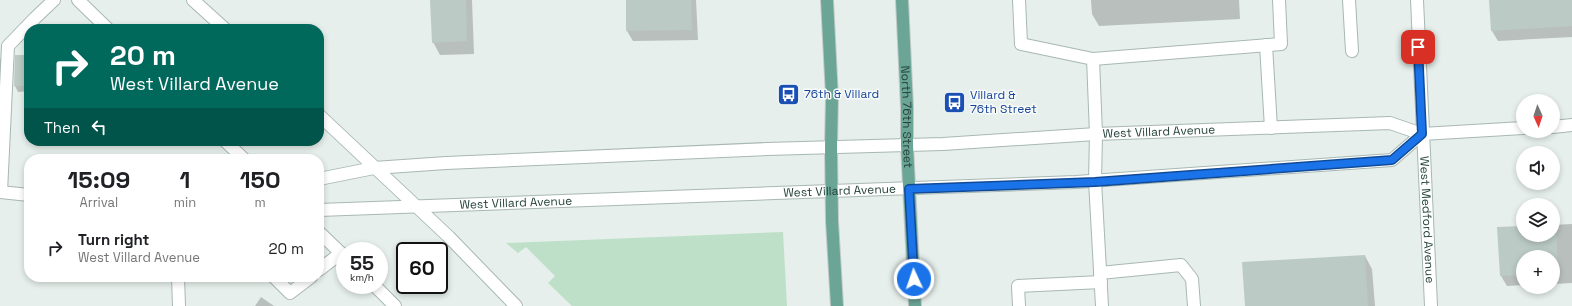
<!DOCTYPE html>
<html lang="en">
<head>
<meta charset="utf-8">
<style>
	:root { --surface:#fff; --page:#f2f2f2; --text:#202124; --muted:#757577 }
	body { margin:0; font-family:"Space Grotesk",sans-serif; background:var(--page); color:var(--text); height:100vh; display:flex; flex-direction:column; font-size:15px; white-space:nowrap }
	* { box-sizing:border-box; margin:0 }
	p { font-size:13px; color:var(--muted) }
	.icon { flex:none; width:22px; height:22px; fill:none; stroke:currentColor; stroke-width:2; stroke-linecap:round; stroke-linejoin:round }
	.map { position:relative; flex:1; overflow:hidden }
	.drawer { position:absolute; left:24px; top:154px; width:300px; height:128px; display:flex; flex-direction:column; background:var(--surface); border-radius:16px; box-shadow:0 2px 6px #0003 }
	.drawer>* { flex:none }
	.hud { position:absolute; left:24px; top:24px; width:300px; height:122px; border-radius:16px; box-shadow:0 2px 6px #0003; background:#00695c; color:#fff; overflow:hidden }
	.needle { width:26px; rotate:177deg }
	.fabs { position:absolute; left:1516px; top:94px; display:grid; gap:8px }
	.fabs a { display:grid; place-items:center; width:44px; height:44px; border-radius:50%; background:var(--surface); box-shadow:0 2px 6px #0003; font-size:20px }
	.speed { position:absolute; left:336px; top:242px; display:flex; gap:8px; font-size:20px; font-weight:700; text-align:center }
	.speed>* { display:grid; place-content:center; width:52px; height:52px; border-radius:50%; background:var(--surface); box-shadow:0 2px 6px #0003; line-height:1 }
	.speed small { font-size:10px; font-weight:400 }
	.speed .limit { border:2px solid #111; border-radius:6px; background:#fff; color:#111 }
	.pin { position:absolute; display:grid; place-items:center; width:34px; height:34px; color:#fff; margin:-17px; border-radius:8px; box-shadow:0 2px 6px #0006 }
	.me { position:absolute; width:44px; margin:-22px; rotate:357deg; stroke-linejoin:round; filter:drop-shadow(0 0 3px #0008) }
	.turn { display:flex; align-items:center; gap:14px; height:84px; padding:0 20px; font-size:18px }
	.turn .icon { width:52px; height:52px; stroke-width:2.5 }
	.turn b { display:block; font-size:28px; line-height:34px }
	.then { display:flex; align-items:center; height:38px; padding:0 20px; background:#0003; gap:8px; font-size:15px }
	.eta { display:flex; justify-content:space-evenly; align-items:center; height:68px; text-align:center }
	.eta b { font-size:24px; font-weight:800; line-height:28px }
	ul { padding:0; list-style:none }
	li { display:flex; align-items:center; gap:12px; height:52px; padding:0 20px }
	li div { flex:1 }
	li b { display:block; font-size:15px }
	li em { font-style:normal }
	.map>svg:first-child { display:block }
</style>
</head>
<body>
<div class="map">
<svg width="1572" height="306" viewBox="0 0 1572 306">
	<rect width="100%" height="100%" fill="#e6efeb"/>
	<path fill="#bfe0c8" d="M783,232L787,306H572L548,283L555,276L526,247L518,253L506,243Z"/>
	<g fill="#0003">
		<path d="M431,0H472L474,54L440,55L433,42Z"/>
		<path d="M627,0H696L698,40L633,41L627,31Z"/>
		<path d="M1091,0H1239L1240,19L1099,26L1092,14Z"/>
		<path d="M1490,0H1572V37L1498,41L1492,31Z"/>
		<path d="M29,56V91L18,92L15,86Z"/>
		<path d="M0,58L3,62L0,92Z"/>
		<path d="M1572,224V283L1553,284V257H1523V285L1507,286L1501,276L1523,227V235H1553V225Z"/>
		<path d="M1365,256L1372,269L1375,306H1246Z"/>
		<path d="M261,297L274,306H255Z"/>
	</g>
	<g fill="#bbcac4">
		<path d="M430,0H466L467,41L432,43Z"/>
		<path d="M626,0H691L692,30L626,31Z"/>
		<path d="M1489,0H1572V26L1491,31Z"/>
		<path d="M15,55H29V86H14Z"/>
		<path d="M1553,224H1556L1558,273H1553V257H1523V275L1500,276L1497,227L1523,226V235H1553Z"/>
		<path d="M1365,255L1368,306H1245L1242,262Z"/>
	</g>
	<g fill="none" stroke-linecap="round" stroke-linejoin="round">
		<defs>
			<g id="minor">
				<path d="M78,0L108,29"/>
				<path d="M193,0L225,29"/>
				<path d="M1019,0L1021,44L1093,59L1096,134L1095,181L1102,306"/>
				<path d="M1349,0L1352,51"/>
				<path id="s1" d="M1417,0L1431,306"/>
				<path d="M1266,45L1271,128"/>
				<path d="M1093,59L1281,44L1279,0"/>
				<path d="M319,115L449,237L516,306"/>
				<path d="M1553,127L1572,125"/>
				<path d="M225,141L244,159"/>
				<path id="s2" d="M319,179L374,168L446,163L767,149L943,144L1096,134L1390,123L1422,134L1523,128"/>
				<path d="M0,192L29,195"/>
				<path d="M1,192L8,46L35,18L54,0"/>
				<path id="s3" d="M319,210L1076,182L1392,160L1422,134"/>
				<path d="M319,232L345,257"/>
				<path d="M319,270L341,253"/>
				<path d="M1100,273L1181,265L1192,279L1194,306"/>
				<path d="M178,277L179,306"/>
				<path d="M274,277L290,293L311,277"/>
				<path d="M374,285L395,306"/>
				<path d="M1019,306L1018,286L1101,282"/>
			</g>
			<g id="major">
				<path d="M827,0L832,97L831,147L832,221L837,306"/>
				<path id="s4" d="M902,0L907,107V145L915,306"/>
			</g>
		</defs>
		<use href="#minor" stroke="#a8b8b2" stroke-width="14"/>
		<use href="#major" stroke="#c2cac8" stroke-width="14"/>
		<use href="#minor" stroke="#fff" stroke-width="12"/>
		<use href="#major" stroke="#6aa596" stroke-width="12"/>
	</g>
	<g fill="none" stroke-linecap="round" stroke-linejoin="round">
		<defs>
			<path id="route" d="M914,279L909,189L1095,182L1392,160L1422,134L1418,47"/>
		</defs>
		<use href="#route" stroke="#114b97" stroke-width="10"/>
		<use href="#route" stroke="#1a73e8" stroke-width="7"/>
	</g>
	<defs>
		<symbol id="bus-square" viewBox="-11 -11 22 22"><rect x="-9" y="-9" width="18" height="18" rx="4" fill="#1a4fb4" stroke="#f7fbf9"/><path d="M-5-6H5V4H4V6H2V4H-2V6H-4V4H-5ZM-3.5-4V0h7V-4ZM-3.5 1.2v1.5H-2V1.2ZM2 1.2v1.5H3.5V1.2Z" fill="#fff"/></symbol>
	</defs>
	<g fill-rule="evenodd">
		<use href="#bus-square" x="776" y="82" width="25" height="25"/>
		<use href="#bus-square" x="942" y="90" width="25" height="25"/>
	</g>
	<g text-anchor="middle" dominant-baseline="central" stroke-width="3" stroke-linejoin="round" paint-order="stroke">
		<g font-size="12" fill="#164399" stroke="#f7fbf9" text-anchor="start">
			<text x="804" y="94">76th &amp; Villard</text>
			<text x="970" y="95">Villard &amp;<tspan x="970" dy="14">76th Street</tspan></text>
		</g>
		<g font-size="12" fill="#24423a" stroke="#f7fbf9">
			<text stroke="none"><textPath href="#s4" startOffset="117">North 76th Street</textPath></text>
			<text stroke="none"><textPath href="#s2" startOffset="842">West Villard Avenue</textPath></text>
			<text stroke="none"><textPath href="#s3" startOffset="521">West Villard Avenue</textPath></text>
			<text stroke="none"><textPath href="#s3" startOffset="197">West Villard Avenue</textPath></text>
			<text stroke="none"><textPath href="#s1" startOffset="220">West Medford Avenue</textPath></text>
		</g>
	</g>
</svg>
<div class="fabs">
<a><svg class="needle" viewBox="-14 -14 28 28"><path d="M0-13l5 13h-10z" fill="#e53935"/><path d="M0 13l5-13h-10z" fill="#757577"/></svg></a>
<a><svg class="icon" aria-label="sound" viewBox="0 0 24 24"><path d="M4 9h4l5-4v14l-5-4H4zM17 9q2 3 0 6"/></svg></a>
<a><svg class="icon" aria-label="layers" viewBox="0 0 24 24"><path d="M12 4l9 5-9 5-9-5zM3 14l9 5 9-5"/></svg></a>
<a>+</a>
</div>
<div class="speed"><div>55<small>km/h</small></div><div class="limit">60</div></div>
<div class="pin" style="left:1418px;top:47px;background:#d93025"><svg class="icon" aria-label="arrive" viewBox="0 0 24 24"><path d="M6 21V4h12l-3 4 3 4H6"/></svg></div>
<svg class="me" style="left:914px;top:279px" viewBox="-20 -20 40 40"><circle r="17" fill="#1a73e8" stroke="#fff" stroke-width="3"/><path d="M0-11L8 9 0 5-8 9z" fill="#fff"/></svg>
<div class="hud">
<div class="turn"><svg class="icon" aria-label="right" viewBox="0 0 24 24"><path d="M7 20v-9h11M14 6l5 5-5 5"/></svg><div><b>20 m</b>West Villard Avenue</div></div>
<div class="then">Then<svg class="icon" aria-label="left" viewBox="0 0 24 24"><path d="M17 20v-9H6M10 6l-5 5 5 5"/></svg></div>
</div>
<section class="drawer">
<div class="eta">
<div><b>15:09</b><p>Arrival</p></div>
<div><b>1</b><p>min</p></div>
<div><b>150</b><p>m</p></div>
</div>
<ul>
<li><svg class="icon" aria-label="right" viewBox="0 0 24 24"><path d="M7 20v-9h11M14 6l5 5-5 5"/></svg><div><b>Turn right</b><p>West Villard Avenue</p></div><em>20 m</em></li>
</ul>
</section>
</div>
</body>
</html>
